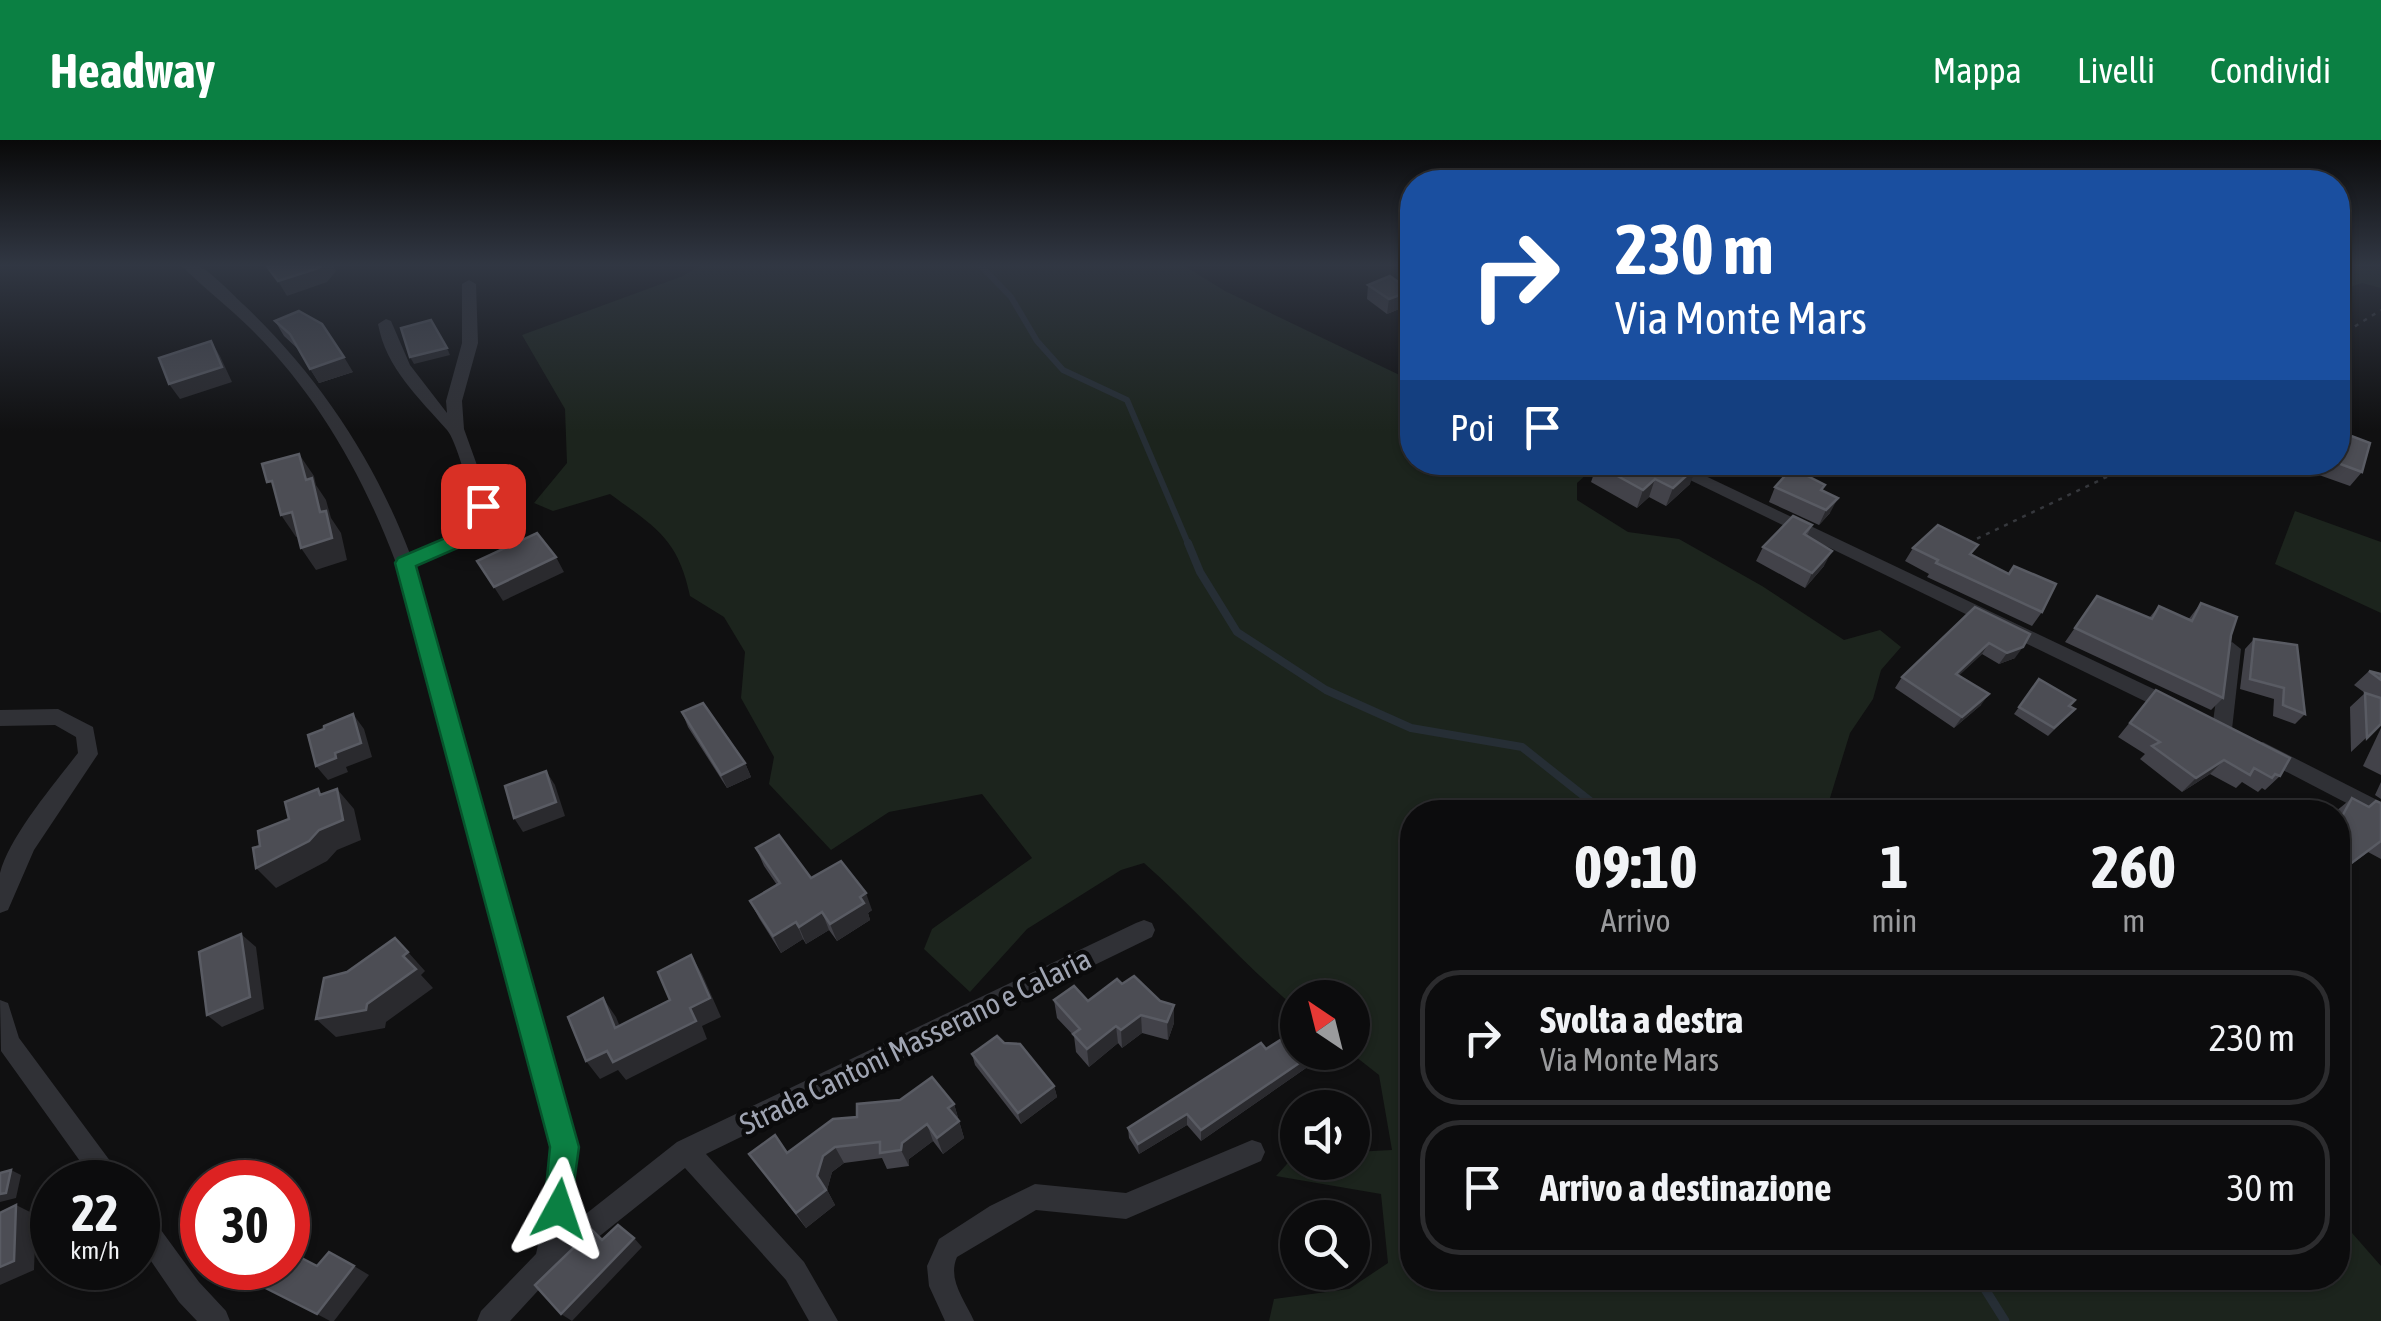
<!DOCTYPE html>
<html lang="it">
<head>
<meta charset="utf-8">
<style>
	:root { --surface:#0c0c0d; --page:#151516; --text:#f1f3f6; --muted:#9a9b9d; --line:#2c2c2e; --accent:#0b8043 }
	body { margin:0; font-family:"Asap Condensed",sans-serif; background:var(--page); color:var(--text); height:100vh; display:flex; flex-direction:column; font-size:38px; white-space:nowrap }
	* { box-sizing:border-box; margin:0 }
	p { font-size:32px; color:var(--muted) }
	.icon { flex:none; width:55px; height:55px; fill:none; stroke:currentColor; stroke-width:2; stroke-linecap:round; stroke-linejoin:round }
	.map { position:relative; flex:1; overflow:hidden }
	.sheet { position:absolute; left:1400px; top:660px; width:950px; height:490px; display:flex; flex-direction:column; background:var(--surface); border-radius:40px; box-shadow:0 2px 8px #0004,0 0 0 2px var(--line) }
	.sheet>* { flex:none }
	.banner { position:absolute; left:1400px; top:30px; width:950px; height:305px; border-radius:40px; box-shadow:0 2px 8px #0004,0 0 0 2px var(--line); background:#1a4fa0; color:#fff; overflow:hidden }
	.needle { width:65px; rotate:325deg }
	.controls { position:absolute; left:1280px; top:840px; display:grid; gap:20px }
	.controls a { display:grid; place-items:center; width:90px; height:90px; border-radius:50%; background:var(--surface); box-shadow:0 2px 8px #0004,0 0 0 2px var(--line); font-size:50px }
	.speed { position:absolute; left:30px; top:1020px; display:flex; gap:20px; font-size:50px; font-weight:700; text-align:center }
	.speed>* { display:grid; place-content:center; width:130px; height:130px; border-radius:50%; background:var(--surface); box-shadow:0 2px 8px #0004,0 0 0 2px var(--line); line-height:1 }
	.speed small { font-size:25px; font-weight:400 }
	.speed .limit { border:15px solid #d22; background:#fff; color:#111 }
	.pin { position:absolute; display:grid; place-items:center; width:85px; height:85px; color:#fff; margin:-42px; border-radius:20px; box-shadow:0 5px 15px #0006 }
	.me { position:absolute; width:110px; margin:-55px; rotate:5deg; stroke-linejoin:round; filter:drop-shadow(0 0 8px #0008) }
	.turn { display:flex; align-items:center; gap:35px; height:210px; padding:0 50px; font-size:45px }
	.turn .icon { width:130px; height:130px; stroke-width:2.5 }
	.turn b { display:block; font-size:70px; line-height:85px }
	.then { display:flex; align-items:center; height:95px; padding:0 50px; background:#0003; gap:20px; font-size:38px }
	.eta { display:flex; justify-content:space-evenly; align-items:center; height:170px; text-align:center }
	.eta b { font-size:60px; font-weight:700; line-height:70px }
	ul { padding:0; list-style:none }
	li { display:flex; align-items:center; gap:30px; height:135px; margin:0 20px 15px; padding:0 30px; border:5px solid var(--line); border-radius:40px }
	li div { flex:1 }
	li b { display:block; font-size:38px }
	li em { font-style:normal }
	header { display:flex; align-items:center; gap:60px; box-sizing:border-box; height:140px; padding:0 50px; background:var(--accent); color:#fff }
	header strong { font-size:48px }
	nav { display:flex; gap:55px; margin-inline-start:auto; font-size:35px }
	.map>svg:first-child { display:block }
</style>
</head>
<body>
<header>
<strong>Headway</strong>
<nav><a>Mappa</a><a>Livelli</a><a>Condividi</a></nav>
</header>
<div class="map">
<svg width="2381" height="1181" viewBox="0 0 2381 1181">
	<rect width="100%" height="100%" fill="#101011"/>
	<g fill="#1c241d">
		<path d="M701,125H1183L1225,151L1412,241V279L1406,287L1412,292V322L1599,323L1577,343V360L1628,392L1679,399L1762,446L1844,500L1880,490L1901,507L1881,530L1873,559L1850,593L1830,658L1846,672H1412V1138H2338V1077L2381,1126V1181H1269L1274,1159L1349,1149L1388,1123L1381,1054L1276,1036L1297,1013L1298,1022H1352L1353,1012L1392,1010L1379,935L1351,913L1352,858H1298L1297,869C1243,824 1197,770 1144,723L1121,730L1027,789L970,852L924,809L932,789L1032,718L982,654L889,672L831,710L769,644L774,617L741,558L745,512L724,477L690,456C678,398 655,387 610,354L553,371L534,363L567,323L565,269L522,195L683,136Z"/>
		<path d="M2338,125L2381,130V148L2362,143L2338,151Z"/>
		<path d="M2295,371L2381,402V473L2275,424Z"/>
	</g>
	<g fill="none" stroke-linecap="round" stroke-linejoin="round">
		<path stroke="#262e35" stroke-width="6" d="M980,125L1011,157L1037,201L1063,230L1127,260L1189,406"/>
		<path stroke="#262e35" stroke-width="8" d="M1188,403L1200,432L1237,492L1326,550L1411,588L1522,607L1604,672"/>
		<path stroke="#262e35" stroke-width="9" d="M1978,1138L2005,1181"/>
		<g stroke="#36383d" stroke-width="2.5" stroke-dasharray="4 6" stroke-linecap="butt">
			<path d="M2338,197L2381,170"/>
			<path d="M1968,403L2138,322"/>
		</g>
		<g fill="#303136" fill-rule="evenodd">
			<path d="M181,125C186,125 192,124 196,125C209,129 233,155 244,165C318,235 374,319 410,414L463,391L475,381C474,365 457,301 447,290C419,258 386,228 378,184L386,179L391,181L410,225L447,273L446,261L462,203V144L469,140L476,144L478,203L462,261L464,289L492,367L493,383L475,399L415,426L577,1007L568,1088L677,1002L1136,783L1144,780L1152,783L1155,790L1152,797L706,1014L804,1122L838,1181H809L786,1140L685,1028L557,1130L510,1181H477L481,1171L536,1114L546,1069L551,1007L396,423C363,335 317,254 250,188C228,166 202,147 181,125Z"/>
			<path d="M1402,125H1412V132Z"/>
			<path d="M1653,322H1676L2181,562L2184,567L2174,575L2167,572Z"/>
			<path d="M2232,502L2241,509L2232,589L2229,594H2215L2212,589L2223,509Z"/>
			<path d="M58,569L93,587L98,614L34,710L8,770L0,773C0,760 0,745 0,733C9,697 55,643 78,613L76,597L55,585L0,586V570Z"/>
			<path d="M2263,602L2381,662V681L2256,616L2253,610L2256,604Z"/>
			<path d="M0,860L8,863L19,898L119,1033L123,1042H95L1,911Z"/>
			<path d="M1252,1000L1261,1003L1265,1012L1261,1021L1126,1079L1036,1070L957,1117C947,1140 965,1160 974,1181H945L929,1146L927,1126L939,1099L990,1066L1035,1044L1126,1053Z"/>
			<path d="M138,1067L147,1071L199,1142L226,1171L230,1181H197L179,1162L138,1102Z"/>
		</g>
	</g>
	<g fill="#424249">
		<path d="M1368,145L1411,151L1409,165L1387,174L1367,159Z"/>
		<path d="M275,181L353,232L319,243L298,209L284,196Z"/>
		<path d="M1598,322H1691L1690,344L1666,366L1649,357L1637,368L1591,342Z"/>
		<path d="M2305,322H2338L2362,332L2350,346L2319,335L2320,330L2305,324Z"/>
		<path d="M1775,347L1822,351L1830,373L1819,385L1769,362Z"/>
		<path d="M1812,385L1807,396L1824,426L1805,448L1756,421L1763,407Z"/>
		<path d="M1913,408L1972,415L2042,472L2032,486L1927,437L1929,434L1905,421Z"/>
		<path d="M2097,456L2149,478L2159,466L2188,480L2201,463L2223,558L2211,570L2065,502Z"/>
		<path d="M1975,467L2015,518L1999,524L1982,514L1959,535L1981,565L1954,588L1895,548L1902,537Z"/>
		<path d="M2254,499L2305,574L2295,584L2273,576L2274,559L2240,549L2245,509Z"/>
		<path d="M2369,531L2381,534V584L2351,612L2350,567L2365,553L2354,545Z"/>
		<path d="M2039,539L2075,569L2048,596L2014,574Z"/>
		<path d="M2156,550L2280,636L2265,650L2262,648L2258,652L2242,642L2236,648L2210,634L2182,652L2140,619L2145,614L2118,597Z"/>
		<path d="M682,572L745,623L751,637L727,648L688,587Z"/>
		<path d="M2381,588V635L2363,626Z"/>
		<path d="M2381,642V659L2375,655Z"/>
		<path d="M2352,658L2369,667L2381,663V719L2368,712L2338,734V672H2335Z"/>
		<path d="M756,708L872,770L868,773L870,780L837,801L829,790L806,804L803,799L781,813L759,778L750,761L777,745L764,726Z"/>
		<path d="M1122,844L1174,883L1168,900L1142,893L1122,908L1118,903L1089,927L1076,912L1074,896L1057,878L1054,860L1088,861Z"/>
		<path d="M1004,903L1054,946L1057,957L1021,984L975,925L972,914Z"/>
		<path d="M1266,909L1306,928L1201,1001L1187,985L1139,1014L1129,998L1128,988Z"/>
		<path d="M954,964L964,998L943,1014L933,1001L909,1019V1026L887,1029L882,1018L844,1023L832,1032L827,1050L835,1065L806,1088L749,1014L787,1013L857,977Z"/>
	</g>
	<g fill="#2a2a2e">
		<path d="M321,125H332L336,131L327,142L287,156L278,141Z"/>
		<path d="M1411,151L1409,165L1387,174L1389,159Z"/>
		<path d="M211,201L220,216L232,242L180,259L169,244Z"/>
		<path d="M447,208L450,215L414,224L410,217Z"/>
		<path d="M344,217L353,232L319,243L310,229Z"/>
		<path d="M299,314L314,336L316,345L326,360L331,378L341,393L347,420L316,430L301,408L320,372L306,340Z"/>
		<path d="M1697,326L1690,344L1666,366L1673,348Z"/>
		<path d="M1655,339L1649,357L1637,368L1643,350Z"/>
		<path d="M1838,358L1830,373L1819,385L1826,370Z"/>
		<path d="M292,372L307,394L296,397L281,375Z"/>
		<path d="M1832,411L1824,426L1805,448L1812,433Z"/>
		<path d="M556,417L564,432L503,461L494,447Z"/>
		<path d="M1989,503L1982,514L1949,545L1956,534Z"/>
		<path d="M2023,507L2015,518L1999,524L2007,513Z"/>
		<path d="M1989,554L1981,565L1954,588L1962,577Z"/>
		<path d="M353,574L364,589L372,617L346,627L348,632L328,640L316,626L335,613Z"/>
		<path d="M2224,620L2210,634L2182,652L2196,638Z"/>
		<path d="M745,623L751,637L727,648L721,635Z"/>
		<path d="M546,631L555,645L565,676L523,692L514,678Z"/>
		<path d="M337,649L354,669L361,700L337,710L327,721L276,748L256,728Z"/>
		<path d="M866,753L872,770L868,773L870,780L837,801L830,784L860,757Z"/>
		<path d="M822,772L829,790L806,804L799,787Z"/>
		<path d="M796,782L803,799L781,813L773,796Z"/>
		<path d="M241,794L256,807L264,869L222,887L207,875Z"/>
		<path d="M408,812L425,831L421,835L433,848L386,882L385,888L336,897L316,879L367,864L403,816Z"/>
		<path d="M691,815L702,834L721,877L702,886L707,899L626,940L618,930L600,939L586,921L690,868Z"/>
		<path d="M603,858L616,877L628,906L615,888Z"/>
		<path d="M1174,865V883L1168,900L1167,882Z"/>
		<path d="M1141,875L1142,893L1122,908L1121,890Z"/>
		<path d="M1116,886L1118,903L1089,927L1087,909Z"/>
		<path d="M1308,917L1306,928L1201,1001V990Z"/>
		<path d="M1054,946L1057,957L1021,984L1018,973Z"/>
		<path d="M954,964L964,998L943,1014L937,998L948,968Z"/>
		<path d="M1187,974V985L1139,1014L1138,1004Z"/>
		<path d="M927,984L933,1001L909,1019V1026L901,1010L902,1003Z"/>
		<path d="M835,1007L844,1023L832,1032L827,1050L835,1065L806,1088L796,1073L817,1036L823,1016Z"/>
		<path d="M11,1030L21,1035L16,1058L0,1062V1054Z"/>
		<path d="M16,1065L36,1075L34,1130L0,1145V1127Z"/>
		<path d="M634,1098L642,1107L572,1181L561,1174Z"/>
		<path d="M354,1126L369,1135L334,1181H330L317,1174Z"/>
	</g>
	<g fill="#4c4d54" stroke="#595b63" stroke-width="2.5">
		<path d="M266,125H321L319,128L278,141Z"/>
		<path d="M1390,136L1411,151L1389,159L1368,145Z"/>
		<path d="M299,171L322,184L344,217L310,229L290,194L275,181Z"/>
		<path d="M431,180L447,208L410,217L401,188Z"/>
		<path d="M211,201L222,227L169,244L159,218Z"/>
		<path d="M2338,291L2370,303L2362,332L2335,322H2338Z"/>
		<path d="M299,314L306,340L312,338L320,372L326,371L332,398L301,408L292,372L281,375L272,341L267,342L262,324Z"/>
		<path d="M1598,322H1689L1697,326L1673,348L1655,339L1643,350L1596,324Z"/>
		<path d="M1792,328L1825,345L1821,350L1838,358L1826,370L1775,347Z"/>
		<path d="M1793,376L1812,385L1804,394L1832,411L1812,433L1763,407Z"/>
		<path d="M1938,385L1978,405L1970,414L2009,434L2014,426L2056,444L2042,472L1936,423L1938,420L1913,408Z"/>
		<path d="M537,393L556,417L494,447L477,421Z"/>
		<path d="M2097,456L2152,479L2159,466L2192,481L2201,463L2237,477L2231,495L2223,558L2075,488Z"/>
		<path d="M1975,467L2030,494L2023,507L2007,513L1989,503L1956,534L1989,554L1962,577L1902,537Z"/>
		<path d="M2254,499L2297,505L2305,574L2283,565L2284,548L2250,539Z"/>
		<path d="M2369,531L2381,534V540Z"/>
		<path d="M2039,539L2075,560L2069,566L2075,569L2054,588L2019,567Z"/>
		<path d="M2156,550L2290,618L2280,636L2275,634L2272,638L2254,628L2250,635L2224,620L2196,638L2152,606L2160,602L2130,583Z"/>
		<path d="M2365,553L2381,558V584L2367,598Z"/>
		<path d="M703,563L745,623L721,635L682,572Z"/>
		<path d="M353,574L361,603L335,613L336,618L316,626L308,595L324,589V586Z"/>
		<path d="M546,631L556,662L514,678L505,646Z"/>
		<path d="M318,649L320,655L337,649L343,680L319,690L309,701L256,728L253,708L260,706L258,691L289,679L285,662Z"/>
		<path d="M2352,658L2369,667L2376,661L2381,663V701L2338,733V684Z"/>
		<path d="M779,695L811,738L841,721L866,753L860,757L864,763L830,784L822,772L799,787L796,782L773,796L750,761L780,743L756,708Z"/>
		<path d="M241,794L250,857L207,875L199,812Z"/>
		<path d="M395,798L408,812L403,816L416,829L367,864L366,870L316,879L324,838L347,832Z"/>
		<path d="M691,815L710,858L690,868L696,881L613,922L607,911L586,921L568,877L603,858L615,888L670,860L658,832Z"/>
		<path d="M1134,836L1160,861L1174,865L1167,882L1141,875L1121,890L1116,886L1087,909L1073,894L1080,889L1054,860L1074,846L1088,861L1117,839L1122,844Z"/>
		<path d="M1290,894L1298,904V912H1304L1308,917L1201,990L1187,974L1138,1004L1128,988L1261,903L1266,909Z"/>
		<path d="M997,896L1004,903L1020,904L1054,946L1018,973L972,914Z"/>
		<path d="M932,937L954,964L948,968L959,981L937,998L927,984L902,1003L901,1010L880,1013V1002L835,1007L823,1016L817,1036L826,1050L796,1073L749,1014L775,995L787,1013L833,979L857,977V964L900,960Z"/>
		<path d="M11,1030L6,1053L0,1054V1033Z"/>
		<path d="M16,1065L14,1121L0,1127V1073Z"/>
		<path d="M618,1085L634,1098L561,1174L535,1145L592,1090L602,1100Z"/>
		<path d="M288,1111L317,1126L329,1112L354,1126L317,1174L248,1139L258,1128H288Z"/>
	</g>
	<linearGradient id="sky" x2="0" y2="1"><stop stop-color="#090909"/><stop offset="0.43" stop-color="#313743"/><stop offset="1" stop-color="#313743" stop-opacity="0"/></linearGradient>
	<rect width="2381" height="291" fill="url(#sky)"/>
	<path fill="#0b8043" stroke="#07532c" stroke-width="2.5" d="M483,360L493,366L491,388L476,400L416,426L579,1007L569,1079L559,1084L549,1079L544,1069L550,1007L395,423L398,418L462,391L474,381L476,362Z"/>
	<g text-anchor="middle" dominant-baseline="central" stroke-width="9" stroke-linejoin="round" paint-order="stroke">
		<g font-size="30" fill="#a0a5b3" stroke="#0b0b0c">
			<text transform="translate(915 901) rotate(-26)">Strada Cantoni Masserano e Calaria</text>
		</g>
	</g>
</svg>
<div class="controls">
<a><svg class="needle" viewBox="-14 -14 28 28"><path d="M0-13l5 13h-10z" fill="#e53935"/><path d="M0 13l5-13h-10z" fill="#9a9b9d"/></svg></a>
<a><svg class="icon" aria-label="sound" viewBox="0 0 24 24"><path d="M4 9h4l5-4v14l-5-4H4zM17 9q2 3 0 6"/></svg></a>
<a><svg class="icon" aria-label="search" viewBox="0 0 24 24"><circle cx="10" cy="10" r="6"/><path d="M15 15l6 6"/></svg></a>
</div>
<div class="speed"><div>22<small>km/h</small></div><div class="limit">30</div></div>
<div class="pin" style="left:483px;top:366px;background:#d93025"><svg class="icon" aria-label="arrive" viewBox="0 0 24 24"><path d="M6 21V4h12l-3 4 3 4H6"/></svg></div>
<svg class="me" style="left:559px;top:1069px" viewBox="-20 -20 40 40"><path d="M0-17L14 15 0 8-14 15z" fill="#0b8043" stroke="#fff" stroke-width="4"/></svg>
<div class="banner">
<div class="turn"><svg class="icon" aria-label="right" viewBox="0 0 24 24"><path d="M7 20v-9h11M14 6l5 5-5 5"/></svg><div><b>230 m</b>Via Monte Mars</div></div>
<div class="then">Poi<svg class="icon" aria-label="arrive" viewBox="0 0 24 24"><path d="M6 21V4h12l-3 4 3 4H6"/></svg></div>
</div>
<section class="sheet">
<div class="eta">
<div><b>09:10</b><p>Arrivo</p></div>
<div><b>1</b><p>min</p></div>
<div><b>260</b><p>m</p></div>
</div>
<ul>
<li><svg class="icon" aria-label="right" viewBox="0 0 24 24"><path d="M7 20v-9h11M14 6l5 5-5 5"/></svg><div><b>Svolta a destra</b><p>Via Monte Mars</p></div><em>230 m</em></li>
<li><svg class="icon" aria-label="arrive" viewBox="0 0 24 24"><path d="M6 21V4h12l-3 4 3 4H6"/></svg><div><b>Arrivo a destinazione</b></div><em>30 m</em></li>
</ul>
</section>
</div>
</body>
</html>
